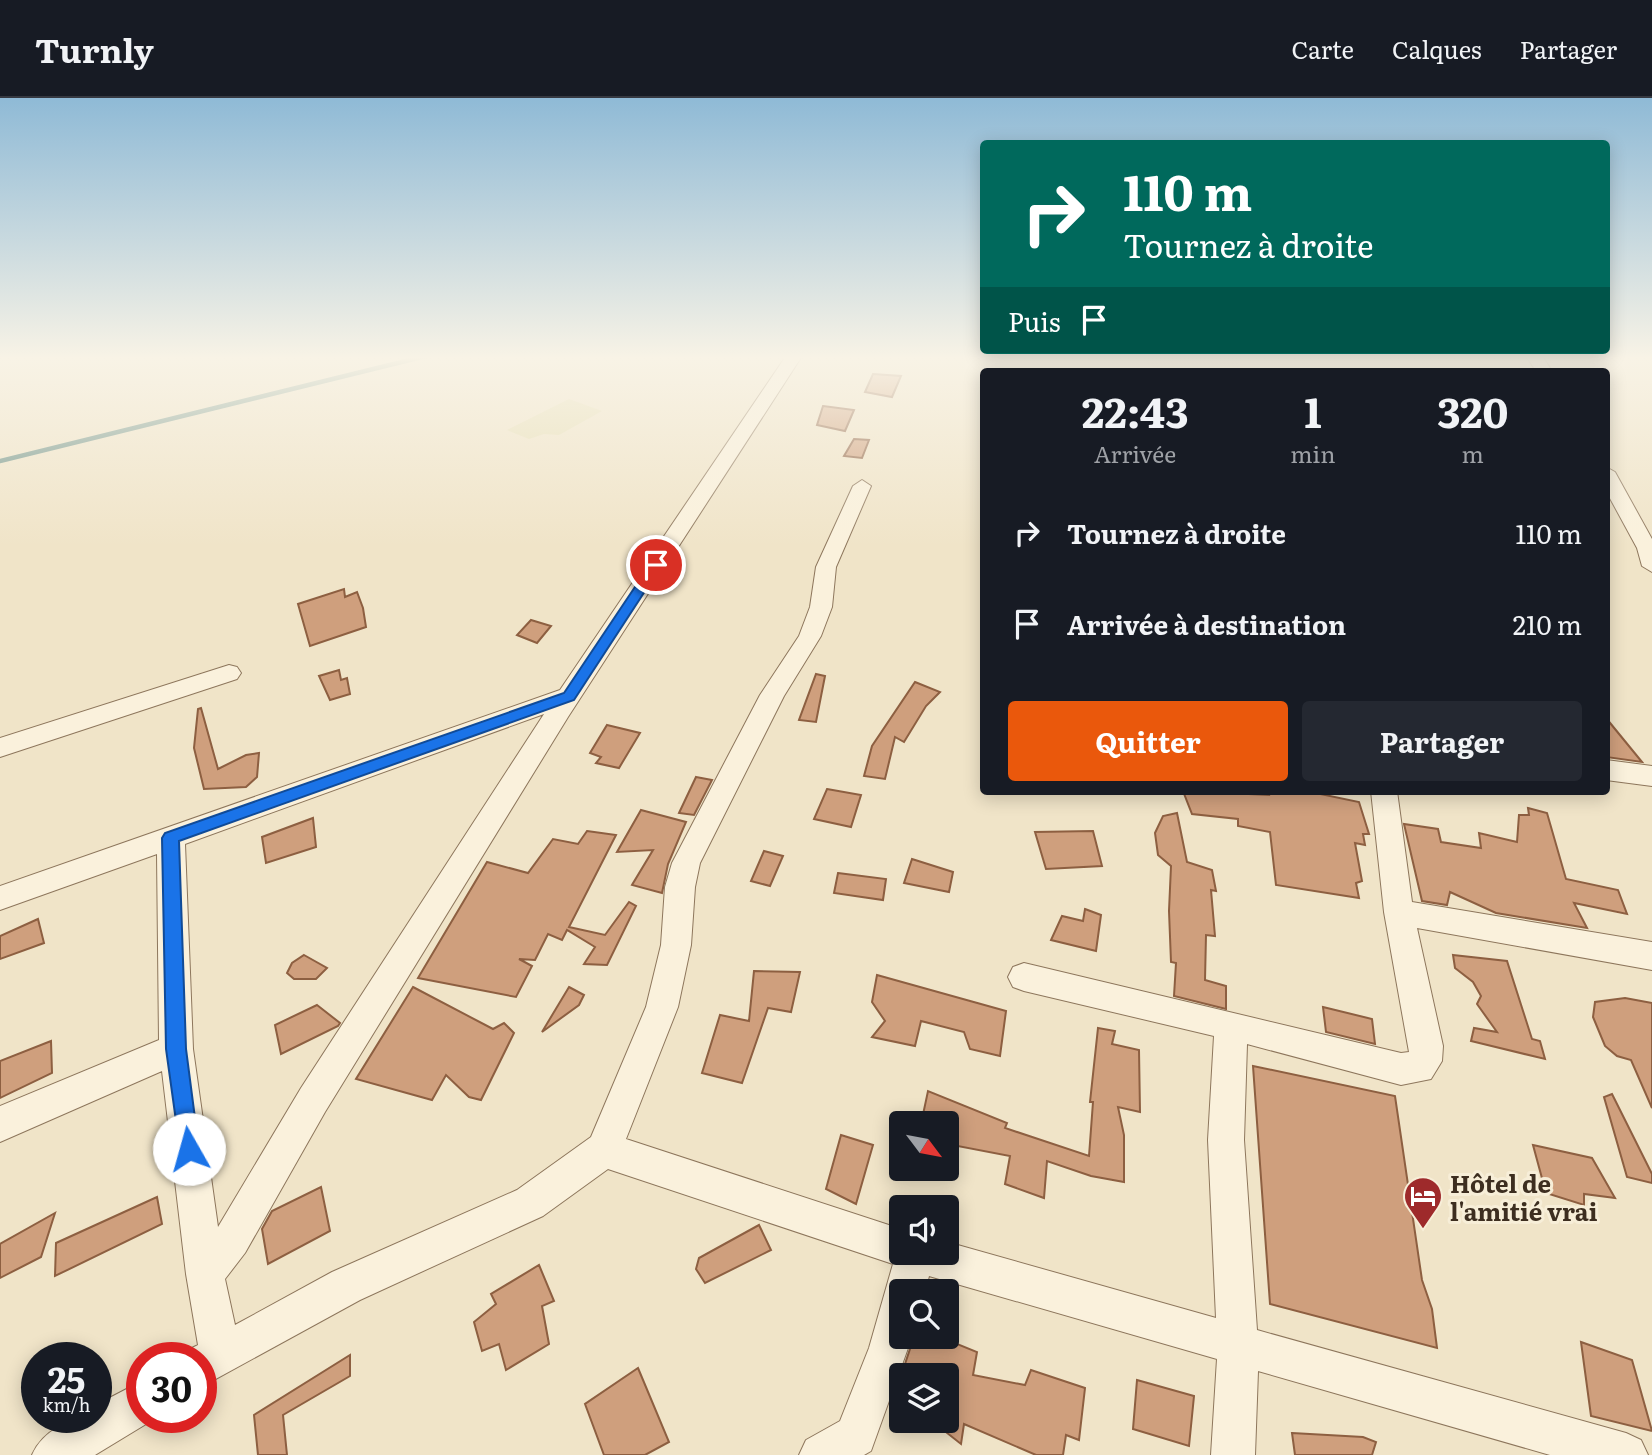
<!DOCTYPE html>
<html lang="fr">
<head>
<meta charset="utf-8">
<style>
	:root { --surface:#171b24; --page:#242831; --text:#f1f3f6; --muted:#9ea1a6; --line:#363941; --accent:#ea580c }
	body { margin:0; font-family:Literata,serif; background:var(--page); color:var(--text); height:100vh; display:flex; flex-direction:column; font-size:26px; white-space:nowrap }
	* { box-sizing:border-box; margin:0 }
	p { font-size:23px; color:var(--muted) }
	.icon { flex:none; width:38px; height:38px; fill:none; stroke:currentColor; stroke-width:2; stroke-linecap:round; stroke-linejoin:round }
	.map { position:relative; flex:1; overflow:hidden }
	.details { position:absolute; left:980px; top:270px; width:630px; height:427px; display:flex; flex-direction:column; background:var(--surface); border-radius:7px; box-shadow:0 4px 18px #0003 }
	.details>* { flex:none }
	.guide { position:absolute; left:980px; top:42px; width:630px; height:214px; border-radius:7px; box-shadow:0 4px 18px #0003; background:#00695c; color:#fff; overflow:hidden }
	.needle { width:46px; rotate:122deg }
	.tools { position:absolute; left:889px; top:1013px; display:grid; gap:14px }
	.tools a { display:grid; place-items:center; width:70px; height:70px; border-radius:7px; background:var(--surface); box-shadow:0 4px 18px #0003; font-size:35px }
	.speed { position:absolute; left:21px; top:1244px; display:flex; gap:14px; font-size:35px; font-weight:700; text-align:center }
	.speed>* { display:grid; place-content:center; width:91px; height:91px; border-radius:50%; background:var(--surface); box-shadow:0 4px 18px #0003; line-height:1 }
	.speed small { font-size:18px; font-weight:400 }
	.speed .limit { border:10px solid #d22; background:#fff; color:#111 }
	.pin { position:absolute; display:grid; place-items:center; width:60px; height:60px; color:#fff; margin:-30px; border:4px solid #fff; border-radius:50%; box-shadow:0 2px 7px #0007 }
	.me { position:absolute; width:77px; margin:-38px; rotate:353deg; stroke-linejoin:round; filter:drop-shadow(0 0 5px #0008) }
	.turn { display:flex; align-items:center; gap:24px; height:147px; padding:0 28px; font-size:32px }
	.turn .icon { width:91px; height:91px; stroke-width:2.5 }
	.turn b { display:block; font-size:49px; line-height:60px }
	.then { display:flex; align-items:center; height:66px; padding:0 28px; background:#0003; gap:14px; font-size:26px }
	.eta { display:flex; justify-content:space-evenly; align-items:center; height:119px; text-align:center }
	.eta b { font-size:42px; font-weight:700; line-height:49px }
	.action { display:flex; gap:14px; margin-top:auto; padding:14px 28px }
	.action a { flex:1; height:80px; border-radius:7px; background:var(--accent); color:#fff; font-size:28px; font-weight:700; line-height:80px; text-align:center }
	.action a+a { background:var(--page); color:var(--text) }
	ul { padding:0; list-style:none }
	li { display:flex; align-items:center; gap:21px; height:91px; padding:0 28px }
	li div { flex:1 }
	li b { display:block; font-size:26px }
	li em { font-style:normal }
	header { display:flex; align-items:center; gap:42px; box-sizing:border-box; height:98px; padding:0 35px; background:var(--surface); border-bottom:2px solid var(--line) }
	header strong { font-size:33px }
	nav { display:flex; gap:38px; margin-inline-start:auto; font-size:24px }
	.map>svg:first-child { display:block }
</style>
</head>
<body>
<header>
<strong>Turnly</strong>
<nav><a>Carte</a><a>Calques</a><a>Partager</a></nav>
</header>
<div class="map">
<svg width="1652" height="1357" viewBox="0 0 1652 1357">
	<rect width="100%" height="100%" fill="#f0e4c8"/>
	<g fill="#e6deb5">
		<path d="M1142,258H1238L1240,269L1235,273H1163L1147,266Z"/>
		<path d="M569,301L602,313L559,337L544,336L529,341L507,332Z"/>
	</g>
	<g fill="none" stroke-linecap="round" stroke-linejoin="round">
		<path stroke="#6f938a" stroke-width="4.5" d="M0,363L426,258"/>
	</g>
	<g fill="#cf9f7d" stroke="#8d5f41" stroke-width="2">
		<path d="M873,276L901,278L892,299L865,294Z"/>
		<path d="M823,308L854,312L845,333L817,327Z"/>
		<path d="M854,341L869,342L862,360L844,358Z"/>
		<path d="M344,491L345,499L357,494L363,510L366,529L310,548L298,506Z"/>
		<path d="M531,522L551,528L537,545L517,537Z"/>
		<path d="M339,572L341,582L347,580L350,596L330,602L319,578Z"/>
		<path d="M816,576L825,578L816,624L799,622Z"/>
		<path d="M915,584L940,594L926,608L904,644L895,639L885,681L864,678L872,648Z"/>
		<path d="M201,610L218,671L246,657L259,655L257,679L246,689L204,691L194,650L198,611Z"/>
		<path d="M1606,620L1642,664L1606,659Z"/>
		<path d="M607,627L640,635L619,670L596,665L601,659L590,655Z"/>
		<path d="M696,679L712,682L694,717L679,715Z"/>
		<path d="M827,691L861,697L851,729L814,721Z"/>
		<path d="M1183,693L1269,697L1268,693H1306L1359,704L1369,736H1363L1365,747L1355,745L1362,783L1356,785L1359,800L1276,787L1270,734L1238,728V721L1192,716Z"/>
		<path d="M1528,710L1547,715L1566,781L1618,792L1627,816L1574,805L1587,830L1496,815L1450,794L1447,807L1422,803L1404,726L1438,731L1441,744L1481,750L1479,735L1517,744L1519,717H1529Z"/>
		<path d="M641,712L686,724L668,766L662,795L632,787L653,752L617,754Z"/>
		<path d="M1177,715L1187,764L1212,772L1216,793L1211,792L1215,838L1206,837L1205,882L1226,888V911L1174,898L1176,865L1171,864L1169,813L1171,768L1158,757L1155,735L1163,718Z"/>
		<path d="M313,720L316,749L266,765L262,739Z"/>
		<path d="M587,733L616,737L569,829L605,837L629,804L636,808L607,867L584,866L595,849L567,832L562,842L548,836L535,862L519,861L532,868L516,899L418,880L487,764L528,775L553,741L578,746Z"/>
		<path d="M1093,733L1102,768L1046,771L1035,734Z"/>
		<path d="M764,753L783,758L770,788L751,783Z"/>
		<path d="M912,761L953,774L949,794L904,785Z"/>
		<path d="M838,775L886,781L883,802L834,795Z"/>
		<path d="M1085,811L1101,817L1096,853L1051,842L1062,818L1083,823Z"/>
		<path d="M38,821L44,845L0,861V838Z"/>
		<path d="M304,857L327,870L316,881H294L287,875L292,865Z"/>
		<path d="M1453,857L1507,863L1532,941L1540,943L1545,961L1471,943L1474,930L1497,934L1477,906L1481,898L1473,884L1455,870Z"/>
		<path d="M754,873L800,874L791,914L768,910L742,985L702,975L720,917L749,923Z"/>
		<path d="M877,877L1006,913L1000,958L970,951L964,934L921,923L915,948L872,939L885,923L872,904Z"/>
		<path d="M413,889L493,931L504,925L514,935L481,1002L469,999L446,977L432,1002L356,981Z"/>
		<path d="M569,889L584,897L579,907L542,934Z"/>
		<path d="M1625,900L1652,905V1010L1631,962L1617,958L1605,948L1593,919L1595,904Z"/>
		<path d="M317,907L340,925L338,928L281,956L275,927Z"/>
		<path d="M1323,909L1372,921L1375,946L1326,934Z"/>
		<path d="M1098,930L1115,933L1112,946L1139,952L1140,1014L1118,1009L1124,1037V1084L1091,1078L1047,1063L1044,1100L1005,1086L1010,1058L947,1046V1026H921L928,993L1007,1025L1005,1030L1089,1058L1093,1004H1090Z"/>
		<path d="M51,943L52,975L0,1000V963Z"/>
		<path d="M1253,968L1395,998L1422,1182L1432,1211L1437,1250L1270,1206Z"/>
		<path d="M1612,996L1652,1076V1085L1627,1079L1604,999Z"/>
		<path d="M841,1037L873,1047L856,1106L826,1091Z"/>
		<path d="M1533,1047L1592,1060L1615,1100L1584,1096V1107L1546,1095Z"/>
		<path d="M321,1089L330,1133L268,1166L262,1131L272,1113Z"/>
		<path d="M157,1099L162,1126L55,1178L56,1145Z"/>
		<path d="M55,1115L41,1159L0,1180V1146Z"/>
		<path d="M759,1127L771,1152L705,1185L696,1171L699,1160Z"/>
		<path d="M539,1167L554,1203L542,1208L549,1246L506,1272L499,1246L482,1253L474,1224L496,1206L491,1196Z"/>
		<path d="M914,1239H940L977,1254L973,1277L1025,1287L1031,1272L1085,1290L1079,1342L1066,1337L1063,1357H1036L964,1326L961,1346L932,1323H947V1278H901Z"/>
		<path d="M1581,1244L1632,1262L1652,1333L1591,1318Z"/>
		<path d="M350,1257V1278L283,1317L287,1357H258L254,1317Z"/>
		<path d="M638,1270L669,1344L645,1357H604L585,1306Z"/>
		<path d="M1137,1282L1194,1298L1189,1348L1133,1331Z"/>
		<path d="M1292,1335L1363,1339L1376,1344L1372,1357H1295Z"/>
	</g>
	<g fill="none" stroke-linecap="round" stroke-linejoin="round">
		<defs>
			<g id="minor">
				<path d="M786,258H802L568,619L325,1014L245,1155L225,1181L235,1227L332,1174L517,1092L591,1039L646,909L661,847L665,789L672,765L760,597L799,538L810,509L816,469L853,388L862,382L871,388L836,469L832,509L821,538L784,598L700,765L695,789L691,847L678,909L626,1041L901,1131V1155H947V1144L1216,1220L1208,1042L1214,938L1024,893L1013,889L1008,879L1013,869L1024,865L1401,955L1409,954L1384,814L1371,693H1397L1412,804L1652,844V872L1417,830L1443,948L1442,963L1431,981L1401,987L1247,946L1244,1042L1257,1232L1626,1335L1641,1342L1648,1357H1550L1258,1273L1255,1357H1211L1217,1261L929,1178L925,1194H901V1239H912L871,1353L864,1357H799L806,1342L840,1323L869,1250L893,1166L608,1071L543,1118L360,1202L201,1289V1260H184L186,1253L198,1247L186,1176L162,973L0,1044V1008L159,942L157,756L0,812V788L560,592ZM544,616L301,990L218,1129L193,951L185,746Z"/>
				<path d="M1526,258H1542L1552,273H1536Z"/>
				<path d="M1606,369L1615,374L1652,441V474L1642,468L1637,450L1606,393Z"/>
				<path d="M229,567L237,569L241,575L237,581L0,659V640Z"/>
				<path d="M1606,662L1652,668V688L1606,682Z"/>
				<path d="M142,1283V1320H156L95,1357H32C43,1332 70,1320 96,1320V1307Z"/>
			</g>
		</defs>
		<use href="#minor" stroke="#8d765c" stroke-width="2"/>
		<use href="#minor" fill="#faf1dc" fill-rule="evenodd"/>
	</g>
	<linearGradient id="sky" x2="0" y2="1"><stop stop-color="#8fbad6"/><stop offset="0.58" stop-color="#f8f3e6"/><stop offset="1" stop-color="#f8f3e6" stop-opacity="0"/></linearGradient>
	<rect width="1652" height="448" fill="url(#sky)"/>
	<path fill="#1a73e8" stroke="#114b97" stroke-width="2" d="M656,463L662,467L574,602L179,743L186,951L199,1051L196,1059L189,1062L181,1059L166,951L162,740L165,735L564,595L651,465Z"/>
	<defs>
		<symbol id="hotel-pin" viewBox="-11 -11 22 30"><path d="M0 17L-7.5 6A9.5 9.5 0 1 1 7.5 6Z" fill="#9e2a2b" stroke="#f7eed8"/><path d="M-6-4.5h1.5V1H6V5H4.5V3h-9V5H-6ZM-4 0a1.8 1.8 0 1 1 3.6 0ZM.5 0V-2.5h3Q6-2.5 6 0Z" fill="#fff"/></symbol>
	</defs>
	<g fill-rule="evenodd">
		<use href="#hotel-pin" x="1401" y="1076" width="44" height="60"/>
	</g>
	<g text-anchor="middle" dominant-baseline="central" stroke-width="6" stroke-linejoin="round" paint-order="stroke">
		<g font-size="24" font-weight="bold" fill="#3d2e20" stroke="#f7eed8" text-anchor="start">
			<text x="1450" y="1084">Hôtel de<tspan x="1450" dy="28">l'amitié vrai</tspan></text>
		</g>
	</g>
</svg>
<div class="tools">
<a><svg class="needle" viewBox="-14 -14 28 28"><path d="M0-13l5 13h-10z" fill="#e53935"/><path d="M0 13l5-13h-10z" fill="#9ea1a6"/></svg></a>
<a><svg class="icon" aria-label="sound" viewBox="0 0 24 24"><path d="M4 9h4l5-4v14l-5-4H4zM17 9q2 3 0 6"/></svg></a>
<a><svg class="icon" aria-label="search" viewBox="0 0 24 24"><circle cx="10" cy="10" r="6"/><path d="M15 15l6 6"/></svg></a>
<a><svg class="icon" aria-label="layers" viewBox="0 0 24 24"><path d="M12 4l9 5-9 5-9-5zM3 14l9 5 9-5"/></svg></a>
</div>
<div class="speed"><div>25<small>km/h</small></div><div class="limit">30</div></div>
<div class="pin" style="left:656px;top:467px;background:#d93025"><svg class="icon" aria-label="arrive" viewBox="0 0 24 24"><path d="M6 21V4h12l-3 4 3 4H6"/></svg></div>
<svg class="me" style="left:189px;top:1051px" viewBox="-20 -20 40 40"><circle r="19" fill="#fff"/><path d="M0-13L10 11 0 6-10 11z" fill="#1a73e8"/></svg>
<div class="guide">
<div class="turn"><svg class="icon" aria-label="right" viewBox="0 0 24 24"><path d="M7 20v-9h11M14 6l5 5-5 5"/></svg><div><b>110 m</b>Tournez à droite</div></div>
<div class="then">Puis<svg class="icon" aria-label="arrive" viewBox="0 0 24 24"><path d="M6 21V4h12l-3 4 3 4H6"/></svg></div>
</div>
<section class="details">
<div class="eta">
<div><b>22:43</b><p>Arrivée</p></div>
<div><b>1</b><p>min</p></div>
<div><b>320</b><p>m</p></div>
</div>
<ul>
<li><svg class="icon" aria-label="right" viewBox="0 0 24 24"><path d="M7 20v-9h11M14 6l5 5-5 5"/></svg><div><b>Tournez à droite</b></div><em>110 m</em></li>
<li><svg class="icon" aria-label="arrive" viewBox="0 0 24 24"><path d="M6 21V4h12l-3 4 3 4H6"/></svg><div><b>Arrivée à destination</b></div><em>210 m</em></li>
</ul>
<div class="action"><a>Quitter</a><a>Partager</a></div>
</section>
</div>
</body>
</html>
